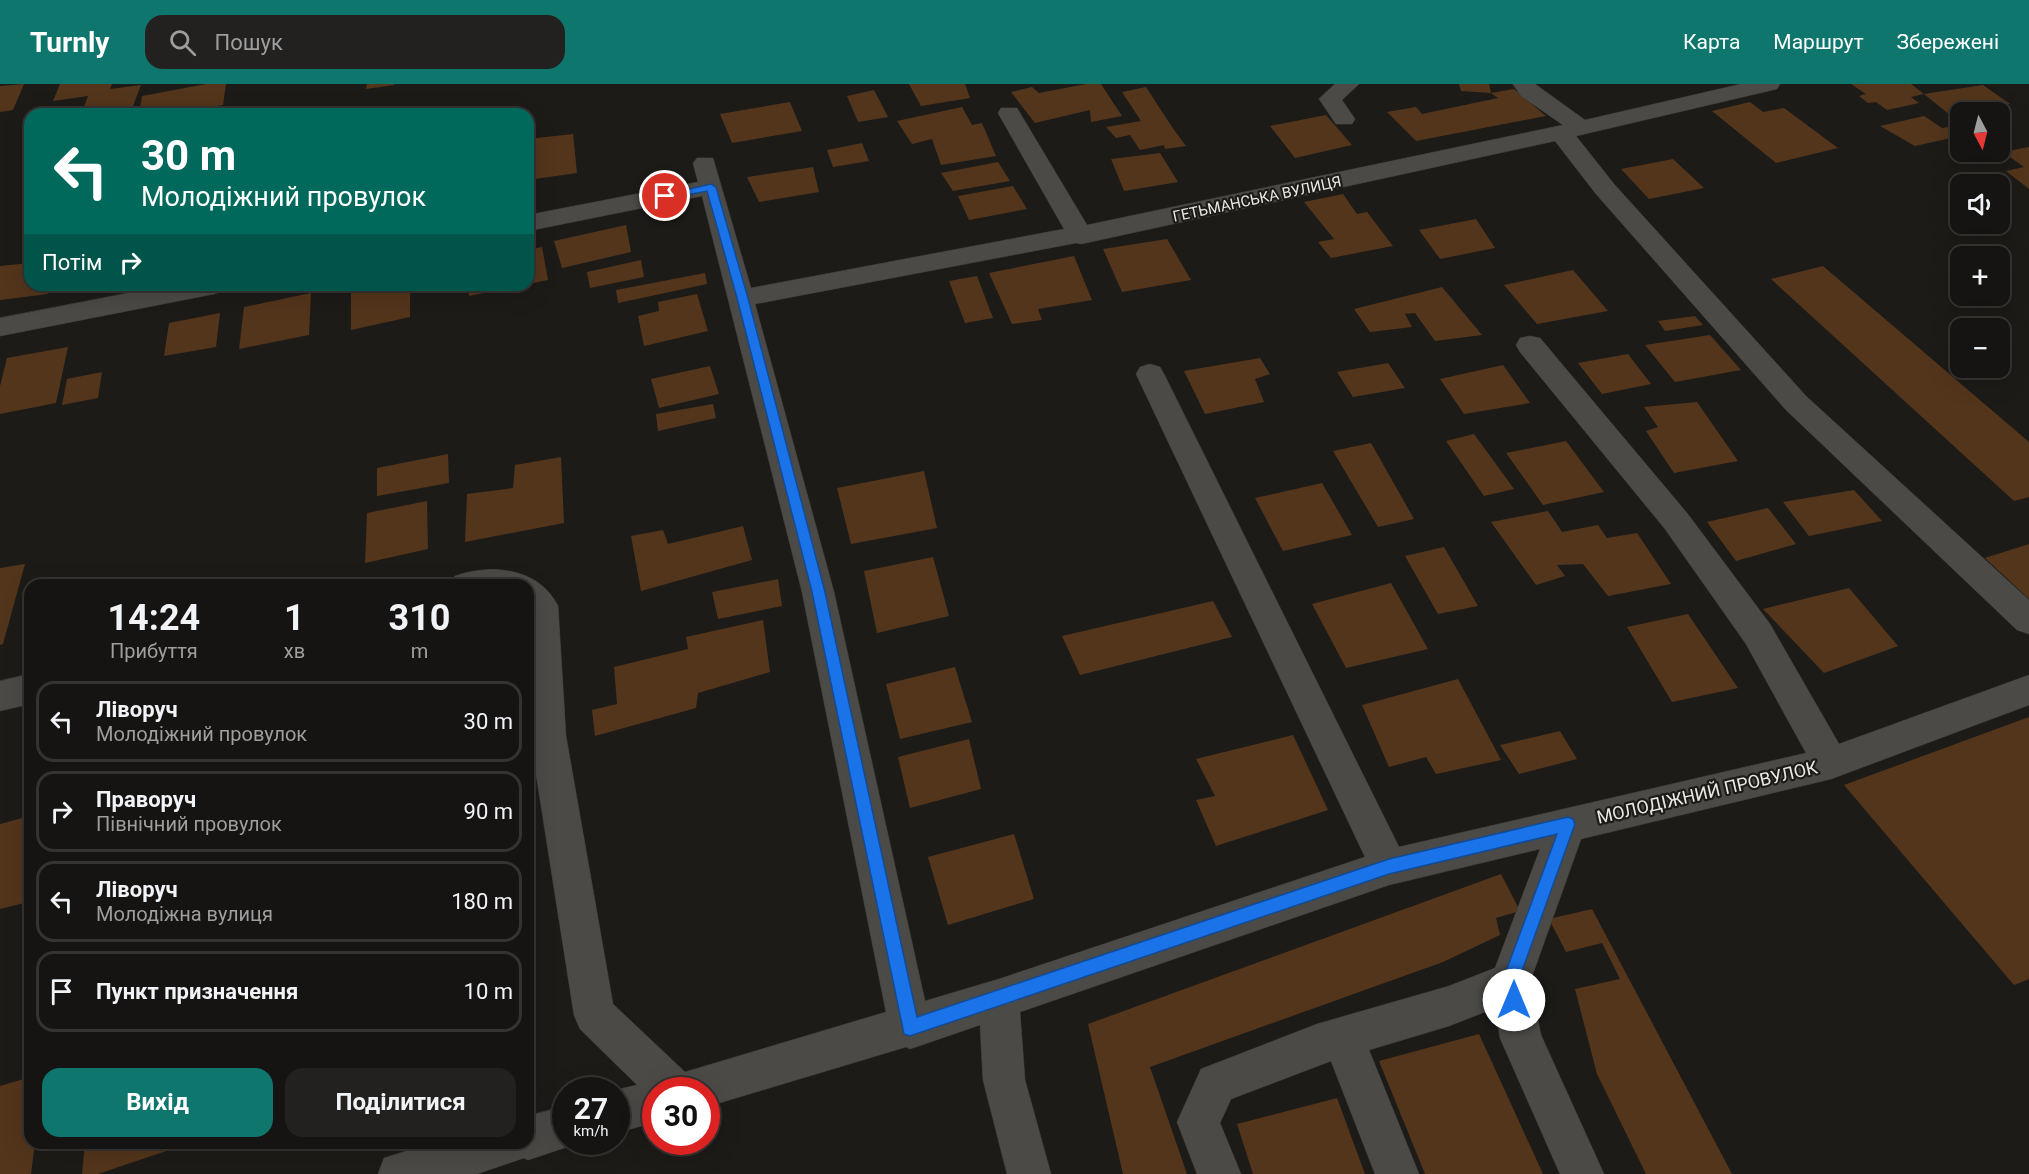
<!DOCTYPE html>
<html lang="uk">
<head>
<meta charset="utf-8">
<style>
	:root { --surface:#161412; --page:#232120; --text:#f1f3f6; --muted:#9e9e9f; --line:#353332; --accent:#0f766e }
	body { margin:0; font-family:Roboto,sans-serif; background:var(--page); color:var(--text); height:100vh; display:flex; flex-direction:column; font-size:22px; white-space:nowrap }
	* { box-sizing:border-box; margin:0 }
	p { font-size:20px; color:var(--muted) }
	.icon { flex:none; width:33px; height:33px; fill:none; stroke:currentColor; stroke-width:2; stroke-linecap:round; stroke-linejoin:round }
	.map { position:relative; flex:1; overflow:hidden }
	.sheet { position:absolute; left:24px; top:495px; width:510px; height:570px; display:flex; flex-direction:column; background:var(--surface); border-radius:18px; box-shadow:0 6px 24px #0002,0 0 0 2px var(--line) }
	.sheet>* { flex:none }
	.top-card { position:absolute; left:24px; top:24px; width:510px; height:183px; border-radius:18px; box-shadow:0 6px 24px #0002,0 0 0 2px var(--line); background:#00695c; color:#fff; overflow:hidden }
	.needle { width:39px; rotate:173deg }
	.controls { position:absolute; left:1950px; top:18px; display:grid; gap:12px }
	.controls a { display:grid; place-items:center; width:60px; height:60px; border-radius:12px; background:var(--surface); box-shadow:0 6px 24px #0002,0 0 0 2px var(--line); font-size:30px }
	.speed { position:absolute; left:552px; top:993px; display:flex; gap:12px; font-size:30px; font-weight:700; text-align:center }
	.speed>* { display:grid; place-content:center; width:78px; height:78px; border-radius:50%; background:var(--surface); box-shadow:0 6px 24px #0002,0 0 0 2px var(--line); line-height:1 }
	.speed small { font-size:15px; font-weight:400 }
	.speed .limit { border:9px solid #d22; background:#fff; color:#111 }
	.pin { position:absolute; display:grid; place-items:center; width:51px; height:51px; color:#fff; margin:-26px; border:3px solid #fff; border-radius:50%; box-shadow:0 2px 6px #0007 }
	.me { position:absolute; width:66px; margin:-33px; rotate:0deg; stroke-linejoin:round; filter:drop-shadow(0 0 4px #0008) }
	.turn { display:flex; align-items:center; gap:21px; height:126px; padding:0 18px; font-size:27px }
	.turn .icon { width:78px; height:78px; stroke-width:2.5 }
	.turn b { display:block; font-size:42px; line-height:51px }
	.then { display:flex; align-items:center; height:57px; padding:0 18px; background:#0003; gap:12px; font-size:22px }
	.eta { display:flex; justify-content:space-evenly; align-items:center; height:102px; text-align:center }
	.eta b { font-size:36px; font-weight:700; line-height:42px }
	.button { display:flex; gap:12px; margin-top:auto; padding:12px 18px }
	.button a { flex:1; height:69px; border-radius:18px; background:var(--accent); color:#fff; font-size:24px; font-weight:700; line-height:69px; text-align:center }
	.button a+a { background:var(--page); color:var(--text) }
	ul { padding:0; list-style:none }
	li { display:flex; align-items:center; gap:18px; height:81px; margin:0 12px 9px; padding:0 6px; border:3px solid var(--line); border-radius:18px }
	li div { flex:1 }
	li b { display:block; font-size:22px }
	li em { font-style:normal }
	header { display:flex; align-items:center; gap:36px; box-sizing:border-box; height:84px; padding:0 30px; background:var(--accent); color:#fff }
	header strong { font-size:28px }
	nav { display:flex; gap:33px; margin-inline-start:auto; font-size:21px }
	.search { width:420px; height:54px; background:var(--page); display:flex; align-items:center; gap:15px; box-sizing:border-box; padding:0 21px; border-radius:18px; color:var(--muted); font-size:22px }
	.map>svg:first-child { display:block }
</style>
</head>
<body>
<header>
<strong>Turnly</strong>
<div class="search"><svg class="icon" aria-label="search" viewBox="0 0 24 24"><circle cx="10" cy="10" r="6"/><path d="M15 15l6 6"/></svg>Пошук</div>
<nav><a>Карта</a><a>Маршрут</a><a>Збережені</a></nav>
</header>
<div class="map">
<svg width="2029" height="1090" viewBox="0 0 2029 1090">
	<rect width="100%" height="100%" fill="#1d1b18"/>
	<g fill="#53351b">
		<path d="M24,0L13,26L0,28V2Z"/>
		<path d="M60,0H112L110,5L141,1L133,22L82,28L88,12L53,17Z"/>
		<path d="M206,0H226L223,21L170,30H139L142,12Z"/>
		<path d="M367,0H394V1L366,5Z"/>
		<path d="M909,0H965L970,14L921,22Z"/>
		<path d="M1086,0H1101L1122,32L1091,38L1090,26L1035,39L1011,8L1032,3L1039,9Z"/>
		<path d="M1459,0H1489L1491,9L1461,7Z"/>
		<path d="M1851,0H1911L1924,10L1911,13L1919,19L1887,26L1876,18L1868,19L1859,12L1866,10Z"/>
		<path d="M1983,1L2010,20L2000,21L2012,32L2000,34V28H1960V39L1924,10Z"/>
		<path d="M1146,3L1172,43L1186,62L1165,65L1164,61L1140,66L1130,51L1116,54L1106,43L1141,37L1122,8Z"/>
		<path d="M1514,5L1546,32L1416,57L1387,28L1416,23L1422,30L1498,14L1491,9Z"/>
		<path d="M874,6L888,33L858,38L847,12Z"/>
		<path d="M790,18L802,47L732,59L720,30Z"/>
		<path d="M1750,18L1763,28L1784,24L1838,64L1776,79L1712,27Z"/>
		<path d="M962,23L972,41L982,39L996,72L941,81L932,55L912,60L897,37Z"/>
		<path d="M1326,31L1352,61L1295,74L1270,42Z"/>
		<path d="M1924,32L1942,44L1949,43L1960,52L1915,62L1880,42Z"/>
		<path d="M573,50L577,89L528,96V55Z"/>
		<path d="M862,59L869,77L833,83L827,66Z"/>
		<path d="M2029,63V105L2006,87L2024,83L2003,68Z"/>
		<path d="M1160,69L1178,98L1124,107L1111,75Z"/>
		<path d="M1673,75L1704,104L1649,115L1621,85Z"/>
		<path d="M998,78L1010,97L953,107L941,89Z"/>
		<path d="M813,83L819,108L759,118L747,93Z"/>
		<path d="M1013,102L1027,125L969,136L958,112Z"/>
		<path d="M1343,110L1357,130L1367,128L1393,162L1331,174L1318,158L1334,155L1304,118Z"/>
		<path d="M1476,135L1495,164L1440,175L1419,146Z"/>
		<path d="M626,141L631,168L562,184L554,157Z"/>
		<path d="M1167,155L1191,196L1122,208L1103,165Z"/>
		<path d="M542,163L548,196L528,200V166Z"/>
		<path d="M1074,172L1092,216L1038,225L1042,236L1012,240L989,189Z"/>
		<path d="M641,176L644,193L590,204L587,188Z"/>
		<path d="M30,179V201H52L48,210L0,216V182Z"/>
		<path d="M1823,182L2029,358V413L2014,417L1771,195Z"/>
		<path d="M1573,186L1608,227L1537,240L1504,201Z"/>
		<path d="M705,189L707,200L618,219L616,206Z"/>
		<path d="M977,192L993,234L965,239L949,197Z"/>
		<path d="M351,201H410V233L351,246Z"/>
		<path d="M468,201H518V202L469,212Z"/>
		<path d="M1442,203L1482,251L1435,257L1415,229L1405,230L1412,243L1370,248L1354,225Z"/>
		<path d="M311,209L309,251L239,265L244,223Z"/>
		<path d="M697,210L708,247L644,262L638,232L659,227L658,218Z"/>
		<path d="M220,229L216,263L164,272L169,239Z"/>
		<path d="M1695,232L1703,241L1665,247L1658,237Z"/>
		<path d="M1710,251L1741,286L1675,298L1645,261Z"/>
		<path d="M68,263L56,319L0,330V302L7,274Z"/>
		<path d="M1628,270L1651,300L1602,310L1578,279Z"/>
		<path d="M1260,274L1270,290L1255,295L1264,318L1205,330L1184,287Z"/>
		<path d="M1388,279L1405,304L1353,313L1337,288Z"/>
		<path d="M1503,281L1530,319L1464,330L1440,295Z"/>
		<path d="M710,282L719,310L659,324L651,295Z"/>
		<path d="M102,288L98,314L62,321L67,295Z"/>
		<path d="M1697,318L1738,377L1674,389L1646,347L1658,343L1644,323Z"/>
		<path d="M713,320L716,334L658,347L656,330Z"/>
		<path d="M1474,350L1514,405L1484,412L1446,357Z"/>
		<path d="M1566,357L1604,408L1543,421L1506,369Z"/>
		<path d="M1371,359L1414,435L1378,443L1333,367Z"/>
		<path d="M448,370L449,399L377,412V384Z"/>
		<path d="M561,373L564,439L465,458L467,410L513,404L515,381Z"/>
		<path d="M924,387L937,444L851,460L837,404Z"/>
		<path d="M1322,399L1352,451L1283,467L1255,414Z"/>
		<path d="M1854,406L1882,437L1809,452L1783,418Z"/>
		<path d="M427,417L428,465L365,479L367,429Z"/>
		<path d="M1768,424L1796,460L1736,477L1707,438Z"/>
		<path d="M1548,427L1562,448L1598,441L1607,454L1637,449L1671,500L1608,512L1583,480L1557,481L1565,492L1536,501L1491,438Z"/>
		<path d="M743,442L752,476L641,507L631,452L663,446L668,460Z"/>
		<path d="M2029,460V515L1985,474Z"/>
		<path d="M1444,463L1478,522L1438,530L1405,472Z"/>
		<path d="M933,473L949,532L877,549L864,487Z"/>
		<path d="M25,480L3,560L0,561V484Z"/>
		<path d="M778,495L782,522L718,535L712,508Z"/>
		<path d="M1391,499L1428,565L1346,584L1312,520Z"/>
		<path d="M1849,504L1898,562L1824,589L1763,525Z"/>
		<path d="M1213,517L1232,553L1080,591L1062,552Z"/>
		<path d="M1688,530L1738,604L1672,618L1627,543Z"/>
		<path d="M763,536L770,588L698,609L696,624L595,652L592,626L617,620L614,583L688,565L686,553Z"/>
		<path d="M955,583L972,638L900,655L886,600Z"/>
		<path d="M1458,595L1501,676L1436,690L1426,673L1389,683L1362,621Z"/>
		<path d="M2029,633V895L2014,901L1844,701Z"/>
		<path d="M1560,647L1577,675L1519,690L1500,661Z"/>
		<path d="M1293,651L1328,726L1216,762L1196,716L1215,712L1196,675Z"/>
		<path d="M969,655L981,705L910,724L898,673Z"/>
		<path d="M30,732V790L24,819L0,825V740Z"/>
		<path d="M1014,750L1034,815L948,841L928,773Z"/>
		<path d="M1501,790L1520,827L1496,834L1500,851L1443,878L1150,983L1187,1090H1123L1088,940Z"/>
		<path d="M1592,825L1732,1090H1646L1597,990L1575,905L1620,895L1602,859L1566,868L1549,835Z"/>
		<path d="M1479,950L1543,1090H1425L1379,977Z"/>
		<path d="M30,993V1059H35L31,1090H0V1002Z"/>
		<path d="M1337,1014L1365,1090H1253L1237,1040Z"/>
		<path d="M85,1059H190L98,1090H82Z"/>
	</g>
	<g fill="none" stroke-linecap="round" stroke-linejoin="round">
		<defs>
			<g id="street">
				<path d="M1335,0H1359L1342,16L1355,35L1352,40H1336L1319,15Z"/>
				<path d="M1513,0H1535L1585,36L1741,0H1780L1777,5L1576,52L1614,100L1806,312L2029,516V550L2017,546L1786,326L1596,110L1555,57L1081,160L1076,159L755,220L834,508L925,917L999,895L1365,773L1136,290L1140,283L1150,280L1160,283L1164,290L1399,763L1806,669L1746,560L1665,445L1520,268L1516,261L1520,254L1530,252L1540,254L1687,429L1770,540L1839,660L2029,591V621L1831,695L1581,755L1530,898L1541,951L1604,1090H1560L1500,954L1495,924L1449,942L1369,966L1419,1090H1375L1331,977L1231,1015L1220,1039L1241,1090H1197L1177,1038L1201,985L1317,940L1449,902L1495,884L1540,765L1389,801L1020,928L1025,996L1051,1090H1007L983,996L980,941L910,965L906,963L706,1023V1006H656V1038L616,1049V1006L637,1001L580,945L574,931L530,652L528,501H450L455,492C492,479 539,484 558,522L566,652L613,920L685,988L886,928L802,508L702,112L528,147V131L698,98L693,79L697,74H713L751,204L1064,145L998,29L1001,24H1017L1087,141L1563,41L1521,12Z"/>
				<path d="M170,201H227L223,207L214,210L0,252V234Z"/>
				<path d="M30,590V620L0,627V597Z"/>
				<path d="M566,1022V1058H582L528,1076L524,1074L477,1090H378L384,1074L432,1059H528V1032Z"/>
			</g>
		</defs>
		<use href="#street" stroke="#393836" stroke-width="1"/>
		<use href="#street" fill="#4b4a46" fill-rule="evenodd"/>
	</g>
	<path fill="#1a73e8" stroke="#114b97" stroke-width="1.5" d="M711,100L716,103L748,214L825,508L917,933L1389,775L1568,733L1573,735L1575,740L1518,898L1522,916L1520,922L1514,925L1508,922L1502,898L1557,750L1389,790L910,952L904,950L812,508L737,214L707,107L665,115L660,112Z"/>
	<g text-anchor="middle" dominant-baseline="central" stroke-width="4.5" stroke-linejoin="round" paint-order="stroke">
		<g font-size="15" fill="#e9e8e6" stroke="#1d1b18">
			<text transform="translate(1257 115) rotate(-12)">ГЕТЬМАНСЬКА ВУЛИЦЯ</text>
		</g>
		<g font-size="18" fill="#e9e8e6" stroke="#1d1b18">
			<text transform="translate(1707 708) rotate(-13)">МОЛОДІЖНИЙ ПРОВУЛОК</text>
		</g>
	</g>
</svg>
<div class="controls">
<a><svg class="needle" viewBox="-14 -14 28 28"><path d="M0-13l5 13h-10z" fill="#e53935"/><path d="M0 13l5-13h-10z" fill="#9e9e9f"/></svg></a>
<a><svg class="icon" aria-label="sound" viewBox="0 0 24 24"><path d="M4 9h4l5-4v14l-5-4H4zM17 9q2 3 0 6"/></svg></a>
<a>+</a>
<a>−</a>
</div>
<div class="speed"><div>27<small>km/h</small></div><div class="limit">30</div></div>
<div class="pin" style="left:665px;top:112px;background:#d93025"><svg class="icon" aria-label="arrive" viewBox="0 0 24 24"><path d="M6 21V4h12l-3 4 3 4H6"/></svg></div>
<svg class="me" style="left:1514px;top:916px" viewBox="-20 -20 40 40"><circle r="19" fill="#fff"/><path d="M0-13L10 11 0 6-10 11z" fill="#1a73e8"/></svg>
<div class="top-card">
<div class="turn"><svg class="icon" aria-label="left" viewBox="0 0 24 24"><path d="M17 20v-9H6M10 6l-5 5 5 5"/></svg><div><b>30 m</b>Молодіжний провулок</div></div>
<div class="then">Потім<svg class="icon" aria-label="right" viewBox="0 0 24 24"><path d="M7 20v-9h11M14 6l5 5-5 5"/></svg></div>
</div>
<section class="sheet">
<div class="eta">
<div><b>14:24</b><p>Прибуття</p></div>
<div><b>1</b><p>хв</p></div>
<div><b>310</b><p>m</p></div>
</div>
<ul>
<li><svg class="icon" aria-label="left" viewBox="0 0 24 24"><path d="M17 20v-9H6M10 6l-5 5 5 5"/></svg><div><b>Ліворуч</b><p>Молодіжний провулок</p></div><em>30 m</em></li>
<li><svg class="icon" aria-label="right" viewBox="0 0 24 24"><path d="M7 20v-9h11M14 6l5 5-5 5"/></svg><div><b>Праворуч</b><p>Північний провулок</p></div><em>90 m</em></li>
<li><svg class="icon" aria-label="left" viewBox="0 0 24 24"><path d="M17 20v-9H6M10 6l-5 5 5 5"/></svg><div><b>Ліворуч</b><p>Молодіжна вулиця</p></div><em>180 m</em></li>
<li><svg class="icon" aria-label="arrive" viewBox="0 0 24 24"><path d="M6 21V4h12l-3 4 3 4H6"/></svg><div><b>Пункт призначення</b></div><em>10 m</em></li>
</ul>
<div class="button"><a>Вихід</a><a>Поділитися</a></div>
</section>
</div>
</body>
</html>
